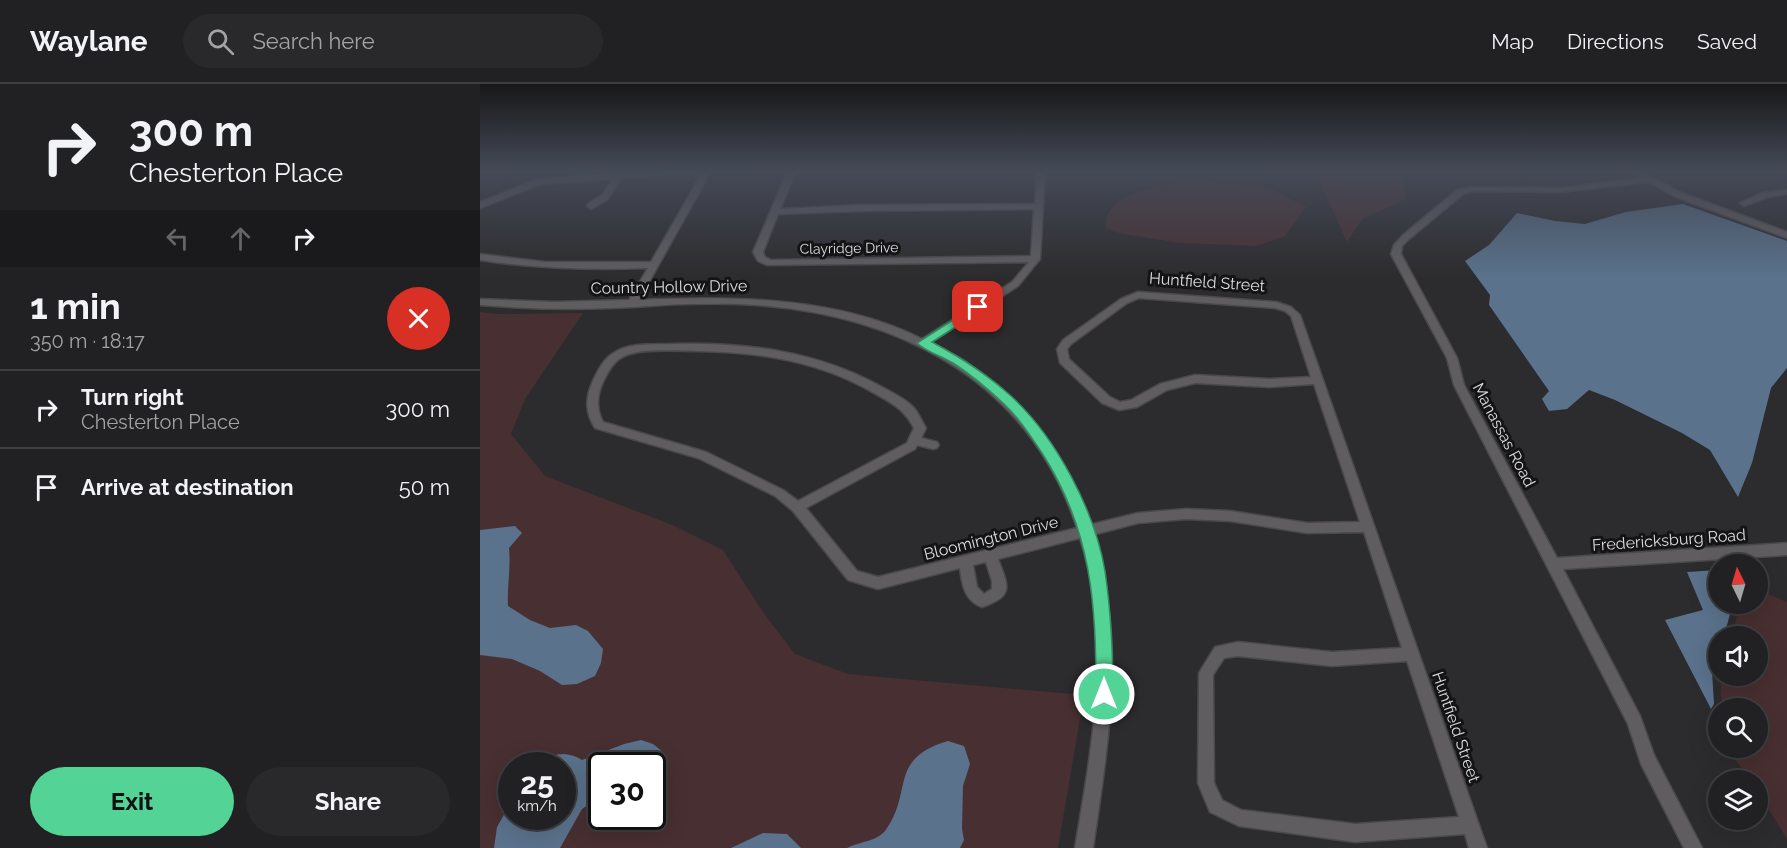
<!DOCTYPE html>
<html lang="en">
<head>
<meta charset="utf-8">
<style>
	:root { --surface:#212022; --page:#29282a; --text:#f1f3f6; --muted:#a2a3a5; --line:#3e3e40; --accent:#54d396 }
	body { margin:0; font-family:Raleway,sans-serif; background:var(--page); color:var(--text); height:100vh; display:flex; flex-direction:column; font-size:22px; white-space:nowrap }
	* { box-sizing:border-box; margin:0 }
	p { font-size:20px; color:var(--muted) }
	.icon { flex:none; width:33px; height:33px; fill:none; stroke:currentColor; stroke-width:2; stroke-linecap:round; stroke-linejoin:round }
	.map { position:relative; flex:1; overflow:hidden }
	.details { display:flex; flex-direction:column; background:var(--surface); width:480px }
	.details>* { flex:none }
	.top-card { background:#212022; color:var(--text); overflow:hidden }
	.needle { width:39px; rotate:355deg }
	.tools { position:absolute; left:1228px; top:470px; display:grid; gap:12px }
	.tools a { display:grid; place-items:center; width:60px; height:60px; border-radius:50%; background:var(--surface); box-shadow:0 6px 24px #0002,0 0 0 2px var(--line); font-size:30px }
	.speed { position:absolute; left:18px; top:668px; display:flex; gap:12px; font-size:30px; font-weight:700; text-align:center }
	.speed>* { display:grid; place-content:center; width:78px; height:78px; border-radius:50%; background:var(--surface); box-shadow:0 6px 24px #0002,0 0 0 2px var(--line); line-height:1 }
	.speed small { font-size:15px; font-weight:400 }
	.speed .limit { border:3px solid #111; border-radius:9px; background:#fff; color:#111 }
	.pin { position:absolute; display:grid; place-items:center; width:51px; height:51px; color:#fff; margin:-26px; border-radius:12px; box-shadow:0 3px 9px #0006 }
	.me { position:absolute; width:66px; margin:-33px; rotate:0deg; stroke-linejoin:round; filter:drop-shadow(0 0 4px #0008) }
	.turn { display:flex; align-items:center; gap:21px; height:126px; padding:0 30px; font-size:27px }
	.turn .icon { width:78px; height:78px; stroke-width:2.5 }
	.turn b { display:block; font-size:42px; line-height:51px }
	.lanes { display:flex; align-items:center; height:57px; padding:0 30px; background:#0003; justify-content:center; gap:30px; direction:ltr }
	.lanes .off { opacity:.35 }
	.round { display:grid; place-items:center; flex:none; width:63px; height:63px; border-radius:32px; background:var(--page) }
	.headline { display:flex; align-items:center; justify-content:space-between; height:102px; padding:0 30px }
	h1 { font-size:36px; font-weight:700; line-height:45px }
	.primary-button { display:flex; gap:12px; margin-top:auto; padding:12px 30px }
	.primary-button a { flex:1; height:69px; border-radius:36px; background:var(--accent); color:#111; font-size:24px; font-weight:700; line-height:69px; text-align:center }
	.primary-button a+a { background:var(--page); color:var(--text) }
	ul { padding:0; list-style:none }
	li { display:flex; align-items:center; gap:18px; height:78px; padding:0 30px; border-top:2px solid var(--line) }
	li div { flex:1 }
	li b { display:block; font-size:22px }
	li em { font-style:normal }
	header { display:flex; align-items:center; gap:36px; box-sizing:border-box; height:84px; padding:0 30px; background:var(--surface); border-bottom:2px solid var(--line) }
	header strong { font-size:28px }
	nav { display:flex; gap:33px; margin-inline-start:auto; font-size:21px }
	.search { width:420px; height:54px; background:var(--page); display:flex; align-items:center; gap:15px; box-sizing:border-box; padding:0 21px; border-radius:33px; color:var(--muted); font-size:22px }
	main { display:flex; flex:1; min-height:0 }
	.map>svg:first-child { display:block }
</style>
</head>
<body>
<header>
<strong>Waylane</strong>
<div class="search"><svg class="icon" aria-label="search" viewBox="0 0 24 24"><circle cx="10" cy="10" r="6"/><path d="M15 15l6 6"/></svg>Search here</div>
<nav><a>Map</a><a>Directions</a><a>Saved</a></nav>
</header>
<main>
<section class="details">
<div class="top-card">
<div class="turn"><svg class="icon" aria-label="right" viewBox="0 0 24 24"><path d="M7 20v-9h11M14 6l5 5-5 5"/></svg><div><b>300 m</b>Chesterton Place</div></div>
<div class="lanes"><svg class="icon off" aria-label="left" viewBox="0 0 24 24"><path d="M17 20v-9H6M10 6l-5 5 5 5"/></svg><svg class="icon off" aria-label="ahead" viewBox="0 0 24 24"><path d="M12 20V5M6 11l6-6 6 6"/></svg><svg class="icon" aria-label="right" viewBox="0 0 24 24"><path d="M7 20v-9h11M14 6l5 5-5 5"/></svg></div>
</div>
<div class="headline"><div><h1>1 min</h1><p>350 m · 18:17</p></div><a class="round" style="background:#d93025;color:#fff"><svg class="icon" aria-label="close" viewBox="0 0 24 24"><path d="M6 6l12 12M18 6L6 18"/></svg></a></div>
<ul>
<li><svg class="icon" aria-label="right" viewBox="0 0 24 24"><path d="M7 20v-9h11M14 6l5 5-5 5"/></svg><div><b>Turn right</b><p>Chesterton Place</p></div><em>300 m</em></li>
<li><svg class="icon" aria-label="arrive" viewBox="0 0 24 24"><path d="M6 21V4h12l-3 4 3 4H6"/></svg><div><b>Arrive at destination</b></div><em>50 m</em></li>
</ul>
<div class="primary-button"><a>Exit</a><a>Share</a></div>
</section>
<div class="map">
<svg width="1307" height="764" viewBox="0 0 1307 764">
	<rect width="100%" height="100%" fill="#2c2b2d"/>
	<g fill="#482f31" fill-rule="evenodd">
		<path d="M835,87H926L924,98L925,115L882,135L867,158Z"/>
		<path d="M715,96L787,103L826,123L805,152L776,162L699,159L639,149L626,144C626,140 626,134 628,130C639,107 692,97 715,96Z"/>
		<path d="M0,228L18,230L103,229L45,315L31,350L65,392L190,440L243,466L285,531L315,570L368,590L604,611L578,764H0ZM32,681H82V732H32ZM122,681H172V732H122Z"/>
		<path d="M1278,506L1307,518V755L1278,708V696H1271L1245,663H1278V624H1242L1240,591H1278V552H1252L1258,527L1257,519H1278Z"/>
	</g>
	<g fill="#5a728c">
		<path d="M1203,120L1307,157V284L1291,304L1272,379L1258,413L1230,366L1202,349L1135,316L1109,306L1087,325L1069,327L1062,315L1069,307L1009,221L1010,211L985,177L1009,161L1037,129L1075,137L1105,140L1146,128Z"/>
		<path d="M35,442L42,449L29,464C31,484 27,502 28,522L50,536L70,544L96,541L108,547L123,565L121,579L115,592L97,600L82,601L60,587L32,575L0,571V446Z"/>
		<path d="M1238,486L1239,519H1251L1252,523L1244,552H1239V569L1232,587L1234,620L1231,625L1185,536L1223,526L1207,488Z"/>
		<path d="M161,656L173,660L183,668C183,677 180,685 173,691L172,681H122L121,712L102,725L80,764H14L17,743L31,718L32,732H82V681H60C73,668 87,667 102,676L144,660Z"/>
		<path d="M468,657L484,662L490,680L483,702L482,745L484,756L480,764H367C379,758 397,757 405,747C434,708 407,675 468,657Z"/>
		<path d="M283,749L307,750L321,764H251Z"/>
	</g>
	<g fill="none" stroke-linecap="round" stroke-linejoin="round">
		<defs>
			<g id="minor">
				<path d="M185,87L222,88L226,90V96L159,216C252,212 357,212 442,255L532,198L549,178L287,181L278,177L273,168L307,89L310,87H319L314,92L300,125L380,121L555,120L557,87H565L560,175L538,202L450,259C461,265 473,270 483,276C542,316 586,374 609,441L658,429L706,425L750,427L827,439L880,438L834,300L789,303L715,299L687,306L657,323L639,326L622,319L580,279L577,265L583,256L641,215L658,208L796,218L811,223L820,231L843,296L1007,764H989L985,750L875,758L759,742L730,728L718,699L719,589L735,563L758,558L852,568L922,564L884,448L827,449L750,437L706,435L658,439L612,451C647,553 628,660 613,764H595C612,662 633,555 600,454L518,475C528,502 535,512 502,523C485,517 482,501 480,484L398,505L368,496L313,427L295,412L218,374L115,344C105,328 105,314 113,297C118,286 124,274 135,268C152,258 174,261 193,260C265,258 336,267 400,302C411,308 426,315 434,324C439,330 442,338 446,344L441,354L457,358L459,361L457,364L453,365L437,361L435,365L326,424L377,487L398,493L597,444C547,291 410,226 258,220C224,219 188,220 154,223C103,226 51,225 0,221V215L74,218L149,216L168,184C111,186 56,185 0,176V170L65,178H171L218,96V92L211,90L141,94L128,115L111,125L107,122L108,120L122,111L133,95L61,100L0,124V118L56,96L70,94ZM554,125L551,172L291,176L285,173L283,168L298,130L380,127ZM659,214L795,224L805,227L811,232L831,293L789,295L715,291L680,300L651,316L640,318L630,313L589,275L587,265L591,260L647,219ZM217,267C280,268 339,277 394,309C412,319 424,325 434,344L427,359L318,417L303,406L226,368L123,338C116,325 117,311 123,298C127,290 131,281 139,275C155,263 196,267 217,267ZM506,478L512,497V505L504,510L497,503L493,481ZM758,572L852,582L927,577L979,733L875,740L761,726L742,716L734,699L733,591L744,574Z"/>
				<path d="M1150,87H1160L1202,109L1307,148V154L1196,113L1169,98L1081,108L992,107L983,110L929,155L922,162L921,170L977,274L984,301L1077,474L1307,459V471L1083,485L1160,632L1174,671L1222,764H1204L1161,680L1148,640L974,301L967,274L911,170L914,161L923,151L977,106L992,103L1081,104L1162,94Z"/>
				<path d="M1307,106V110L1287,113L1264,122L1260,119L1282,109Z"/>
			</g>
		</defs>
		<use href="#minor" stroke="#49484a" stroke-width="3"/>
		<use href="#minor" fill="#5f5d60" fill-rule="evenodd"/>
	</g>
	<linearGradient id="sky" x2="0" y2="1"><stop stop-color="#181819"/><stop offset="0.45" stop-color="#454a57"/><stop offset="1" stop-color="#454a57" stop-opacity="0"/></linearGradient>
	<rect width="1307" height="194" fill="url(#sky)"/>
	<path fill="#54d396" stroke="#378962" stroke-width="1.5" d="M498,220L502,221V226L452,258C480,273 508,291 531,312C576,353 615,427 625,487C631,528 633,568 633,610L630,616L624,618L618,616L616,610C616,520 612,447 562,369C550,351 539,334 523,319C508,305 490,290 473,279C462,272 446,268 437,259Z"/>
	<g text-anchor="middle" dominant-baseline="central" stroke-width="6" stroke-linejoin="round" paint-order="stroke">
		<g font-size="14" fill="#deddde" stroke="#141315">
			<text transform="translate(369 164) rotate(-1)">Clayridge Drive</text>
		</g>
		<g font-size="16" fill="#deddde" stroke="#141315">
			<text transform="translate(727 198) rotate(4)">Huntfield Street</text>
			<text transform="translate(189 203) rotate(-1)">Country Hollow Drive</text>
			<text transform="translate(1024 351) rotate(62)">Manassas Road</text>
			<text transform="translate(511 454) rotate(-14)">Bloomington Drive</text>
			<text transform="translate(1189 456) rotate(-4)">Fredericksburg Road</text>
			<text transform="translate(976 643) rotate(71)">Huntfield Street</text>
		</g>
	</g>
</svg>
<div class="tools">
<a><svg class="needle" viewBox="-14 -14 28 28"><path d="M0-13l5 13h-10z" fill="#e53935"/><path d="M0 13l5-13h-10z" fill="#a2a3a5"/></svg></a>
<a><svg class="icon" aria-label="sound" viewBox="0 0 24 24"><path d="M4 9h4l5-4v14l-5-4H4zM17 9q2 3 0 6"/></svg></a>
<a><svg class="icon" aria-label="search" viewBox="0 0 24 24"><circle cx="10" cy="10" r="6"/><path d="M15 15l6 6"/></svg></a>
<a><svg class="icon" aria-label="layers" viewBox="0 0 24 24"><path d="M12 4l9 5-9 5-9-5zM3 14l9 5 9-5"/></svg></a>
</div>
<div class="speed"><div>25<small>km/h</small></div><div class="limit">30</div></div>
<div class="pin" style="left:498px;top:223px;background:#d93025"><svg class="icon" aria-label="arrive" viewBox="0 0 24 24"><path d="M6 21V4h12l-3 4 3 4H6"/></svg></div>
<svg class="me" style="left:624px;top:610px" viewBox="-20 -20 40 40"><circle r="17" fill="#54d396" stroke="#fff" stroke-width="3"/><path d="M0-11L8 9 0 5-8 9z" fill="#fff"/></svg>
</div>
</main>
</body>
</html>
